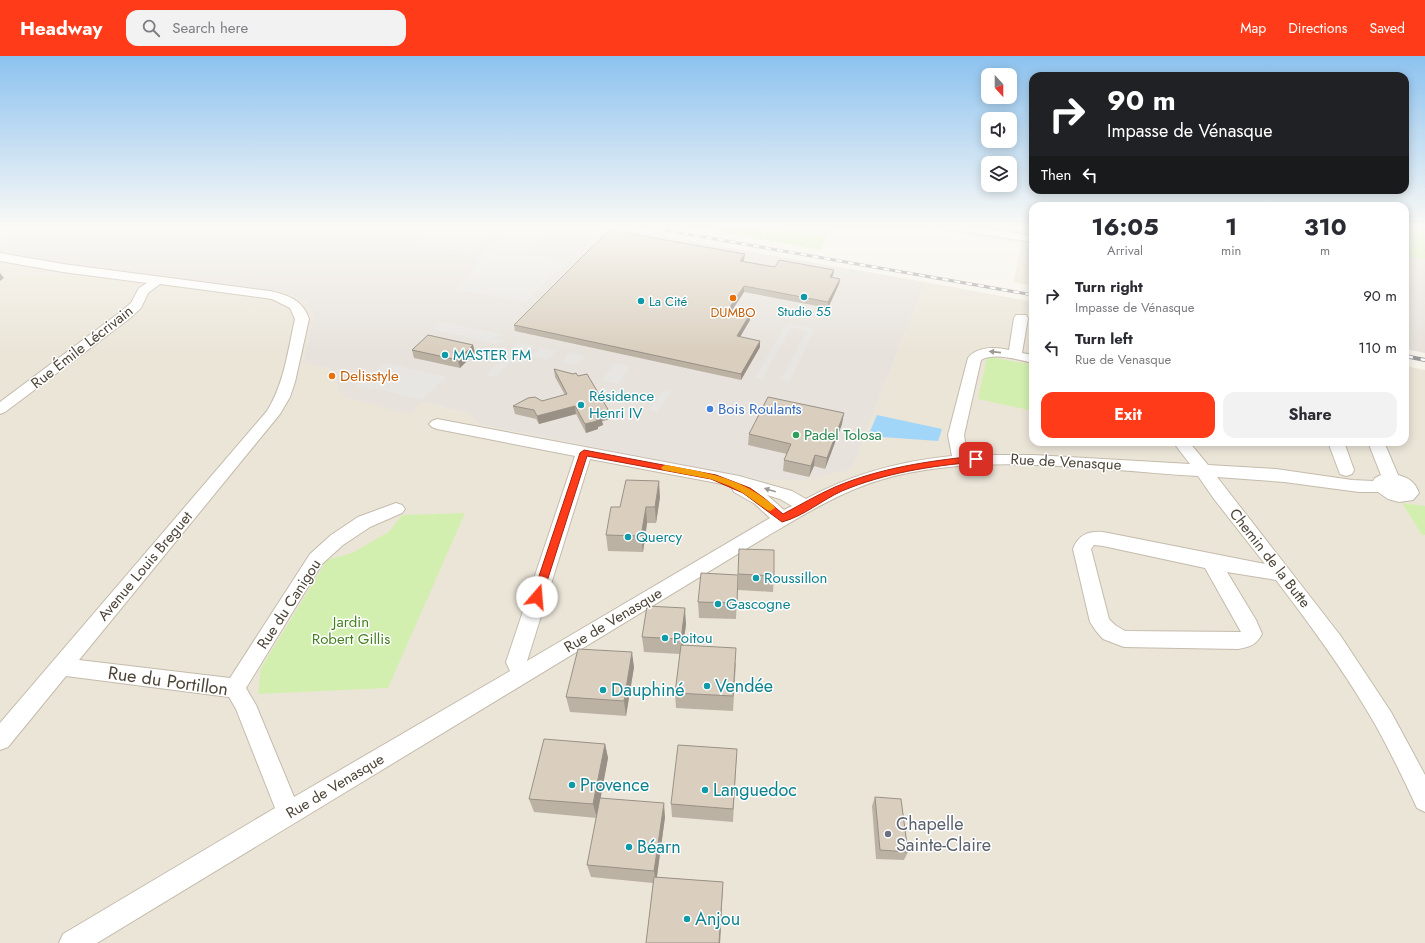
<!DOCTYPE html>
<html lang="en">
<head>
<meta charset="utf-8">
<style>
	:root { --surface:#fff; --page:#f2f2f3; --text:#2b2b33; --muted:#7c7c81; --accent:#ff3b1a }
	body { margin:0; font-family:Jost,sans-serif; background:var(--page); color:var(--text); height:100vh; display:flex; flex-direction:column; font-size:15px; white-space:nowrap }
	* { box-sizing:border-box; margin:0 }
	p { font-size:13px; color:var(--muted) }
	.icon { flex:none; width:22px; height:22px; fill:none; stroke:currentColor; stroke-width:2; stroke-linecap:round; stroke-linejoin:round }
	.map { position:relative; flex:1; overflow:hidden }
	.details { position:absolute; left:1029px; top:146px; width:380px; height:244px; display:flex; flex-direction:column; background:var(--surface); border-radius:12px; box-shadow:0 2px 10px #0003 }
	.details>* { flex:none }
	.top-card { position:absolute; left:1029px; top:16px; width:380px; height:122px; border-radius:12px; box-shadow:0 2px 10px #0003; background:#202124; color:#fff; overflow:hidden }
	.needle { width:26px; rotate:159deg }
	.tools { position:absolute; left:981px; top:12px; display:grid; gap:8px }
	.tools a { display:grid; place-items:center; width:36px; height:36px; border-radius:8px; background:var(--surface); box-shadow:0 2px 10px #0003; font-size:20px }
	.pin { position:absolute; display:grid; place-items:center; width:34px; height:34px; color:#fff; margin:-17px; border-radius:8px; box-shadow:0 2px 6px #0006 }
	.me { position:absolute; width:44px; margin:-22px; rotate:18deg; stroke-linejoin:round; filter:drop-shadow(0 0 3px #0008) }
	.turn { display:flex; align-items:center; gap:14px; height:84px; padding:0 12px; font-size:18px }
	.turn .icon { width:52px; height:52px; stroke-width:2.5 }
	.turn b { display:block; font-size:28px; line-height:34px }
	.then { display:flex; align-items:center; height:38px; padding:0 12px; background:#0003; gap:8px; font-size:15px }
	.eta { display:flex; justify-content:space-evenly; align-items:center; height:68px; text-align:center }
	.eta b { font-size:24px; font-weight:700; line-height:28px }
	.primary-button { display:flex; gap:8px; margin-top:auto; padding:8px 12px }
	.primary-button a { flex:1; height:46px; border-radius:12px; background:var(--accent); color:#fff; font-size:16px; font-weight:700; line-height:46px; text-align:center }
	.primary-button a+a { background:var(--page); color:var(--text) }
	ul { padding:0; list-style:none }
	li { display:flex; align-items:center; gap:12px; height:52px; padding:0 12px }
	li div { flex:1 }
	li b { display:block; font-size:15px }
	li em { font-style:normal }
	header { display:flex; align-items:center; gap:24px; box-sizing:border-box; height:56px; padding:0 20px; background:var(--accent); color:#fff }
	header strong { font-size:19px }
	nav { display:flex; gap:22px; margin-inline-start:auto; font-size:14px }
	.search { width:280px; height:36px; background:var(--page); display:flex; align-items:center; gap:10px; box-sizing:border-box; padding:0 14px; border-radius:12px; color:var(--muted); font-size:15px }
	.map>svg:first-child { display:block }
</style>
</head>
<body>
<header>
<strong>Headway</strong>
<div class="search"><svg class="icon" aria-label="search" viewBox="0 0 24 24"><circle cx="10" cy="10" r="6"/><path d="M15 15l6 6"/></svg>Search here</div>
<nav><a>Map</a><a>Directions</a><a>Saved</a></nav>
</header>
<div class="map">
<svg width="1425" height="887" viewBox="0 0 1425 887">
	<rect width="100%" height="100%" fill="#f7f3eb"/>
	<g fill="#ebe5d8">
		<path d="M917,171H1033V230L1014,226L1021,187Z"/>
		<path d="M0,179H7L13,196L24,199L60,207L285,235L306,246L314,260L304,307L326,312L335,317L338,334L421,346L469,358L480,369L762,424L852,413L925,226L1033,246V386H1405V310L1425,314V887H0Z"/>
	</g>
	<g fill="#e7e2dc">
		<path d="M0,171H609L925,226L852,413L804,424H762L480,369L469,358L421,346L411,359L346,342L338,334L335,317L326,312L303,307L314,260L306,246L286,236L60,207L24,199L13,196L7,192L5,188L7,179H0Z"/>
		<path d="M1405,200L1425,203V297L1405,293Z"/>
	</g>
	<g fill="#d3efb0">
		<path d="M695,171H770L827,181L820,194Z"/>
		<path d="M1405,171H1425V203L1405,200Z"/>
		<path d="M991,301L1033,309V355L978,343L987,302Z"/>
		<path d="M1402,447L1425,450V479H1422Z"/>
		<path d="M465,457L388,632L258,638L261,612L327,504L352,497L390,475L402,459Z"/>
	</g>
	<g fill="#e8e6e2">
		<path d="M437,171H493L471,196L415,187Z"/>
		<path d="M511,171H550L521,197L567,206L525,246L457,234L485,197Z"/>
		<path d="M770,171H833L827,181Z"/>
		<path d="M445,266L504,279L493,282L507,285L495,288L427,272L437,270L433,268Z"/>
		<path d="M788,268L815,273L789,325L781,323L807,275L791,272L761,324L755,322L785,270Z"/>
		<path d="M518,286L533,290L517,307L510,306L496,321L486,319Z"/>
		<path d="M541,291L556,295L548,304L533,300Z"/>
		<path d="M570,297L585,300L577,309L562,306Z"/>
		<path d="M385,307L447,321L421,344L373,332L370,334L356,330Z"/>
		<path d="M615,307L631,310L618,328L602,324Z"/>
		<path d="M664,333L672,335L657,356L649,354Z"/>
	</g>
	<path fill="#a2d6f9" d="M877,359L942,373L938,385L868,380Z"/>
	<g fill="none" stroke-linecap="round" stroke-linejoin="round">
		<defs>
			<g id="minor">
				<path d="M951,171H979L1033,180V186L956,174Z"/>
				<path d="M0,197L63,208L270,235C288,239 303,244 309,263L295,326L290,341L280,358L79,604L230,622L310,498L331,479L358,461L396,447L402,449L405,453L402,457L370,471L343,489L322,508L246,632L256,649L294,741L510,615L506,606L575,400L437,373L432,371L429,368L432,365L437,363L739,420L792,435L806,443C852,418 900,405 952,400L948,379L968,302C977,290 996,291 1009,294L1014,262L1016,259H1026L1028,262L1022,297L1033,299V307C1018,304 995,296 981,304L964,379L967,399H1034L1190,408L1173,386H1189L1208,409L1276,413L1352,424L1373,425L1375,422L1381,419L1368,386H1384L1398,419C1409,422 1415,426 1419,437L1413,444L1399,446L1388,443L1378,436H1359L1284,426L1217,421L1340,579L1391,656L1425,719V756L1417,752C1404,724 1391,697 1376,670C1347,619 1312,571 1276,524L1227,516L1256,564L1262,578C1256,589 1250,591 1238,593L1124,591L1103,583L1096,575L1090,566L1073,493C1078,479 1088,475 1103,476L1265,508L1214,443L1198,420C1098,414 977,395 880,424C840,436 805,458 769,479L97,887H59L63,878L275,752L236,653L229,641L66,620L8,691L0,694V667L267,355C284,328 288,294 295,263L290,252L272,243L160,228L148,237L141,252L129,263L5,356L0,358V346L119,257L131,247L139,232L147,227L63,216L0,205ZM590,403L733,430L732,432L734,436L755,448L770,462L527,605ZM767,439L780,443L792,450L784,454ZM1094,489L1103,490L1205,512L1241,576L1125,575L1115,569L1109,563L1091,493Z"/>
				<path d="M1328,386H1344L1354,414L1352,418L1346,420L1340,418Z"/>
			</g>
		</defs>
		<use href="#minor" stroke="#c4bbac" stroke-width="2"/>
		<use href="#minor" fill="#fff" fill-rule="evenodd"/>
		<defs>
			<path id="rail-far1" d="M647,171L1033,239"/>
			<path id="rail" d="M1405,300L1425,304"/>
		</defs>
		<use href="#rail-far1" stroke="#9a9a9a" stroke-width="3"/>
		<use href="#rail" stroke="#9a9a9a" stroke-width="4"/>
		<use href="#rail-far1" stroke="#fff" stroke-width="2" stroke-dasharray="6" stroke-linecap="butt"/>
		<use href="#rail" stroke="#fff" stroke-width="2.5" stroke-dasharray="8" stroke-linecap="butt"/>
	</g>
	<g fill="#bbb2a4">
		<path d="M745,198L744,204L743,205L775,211L834,214L833,219L832,221L840,223L839,228L828,252L744,236L732,255L750,264L740,281L760,285V291L741,324L515,275L514,269Z"/>
		<path d="M1405,263L1408,270L1405,273Z"/>
		<path d="M473,289L475,297L460,312L414,302L412,294Z"/>
		<path d="M554,313L578,320L610,363L602,365L603,369L598,371V373L586,377L576,358L539,368L536,363L515,358L513,350L542,345L565,339L555,321Z"/>
		<path d="M842,368L825,413L814,410L809,421L783,415L784,404L787,398L748,389L749,378Z"/>
		<path d="M660,441L656,467H647L643,496L608,495L606,479L620,451Z"/>
		<path d="M739,493L774,520L773,536L738,534Z"/>
		<path d="M738,519L736,563L699,562L698,546Z"/>
		<path d="M686,568L683,589L736,607L733,655L676,652L675,637L680,598L644,596L642,581Z"/>
		<path d="M634,611L626,660L570,656L566,641Z"/>
		<path d="M605,688L608,702L600,742L665,761L657,821L723,826L720,887H646L653,827L591,821L587,809L597,762L534,756L529,743Z"/>
		<path d="M737,693L733,766L672,761L671,748Z"/>
		<path d="M875,741L908,796L904,804L876,803L872,750Z"/>
	</g>
	<g fill="#999186">
		<path d="M745,198L744,204L740,210V205Z"/>
		<path d="M834,214L833,219L829,227L830,221Z"/>
		<path d="M0,217L4,222L0,225Z"/>
		<path d="M840,223L839,228L828,252V246Z"/>
		<path d="M744,230V236L728,260V254Z"/>
		<path d="M750,258V264L737,286V280Z"/>
		<path d="M760,285V291L741,324V318Z"/>
		<path d="M473,289L475,297L460,312L458,304Z"/>
		<path d="M575,350L576,358L539,368L537,360Z"/>
		<path d="M609,355L610,363L602,365L603,369L598,371V373L586,377L585,368L596,363L600,357Z"/>
		<path d="M844,357L842,368L825,413L827,402Z"/>
		<path d="M815,399L814,410L809,421L811,410Z"/>
		<path d="M659,425L660,441L656,467L655,451Z"/>
		<path d="M646,451L647,467L643,496L641,480Z"/>
		<path d="M685,552L686,568L682,599L681,583Z"/>
		<path d="M632,596L634,611L626,660L624,645Z"/>
		<path d="M605,688L608,702L597,762L593,748Z"/>
		<path d="M664,747L665,761L656,827L654,815Z"/>
		<path d="M723,826L720,887H719Z"/>
	</g>
	<g fill="#dacfbf" stroke="#999186">
		<path d="M609,174L745,198L740,205L775,211L779,204L834,214L830,221L840,223L828,246L744,230L728,254L750,258L737,280L760,285L741,318L514,269Z"/>
		<path d="M1405,263L1408,270L1405,269Z"/>
		<path d="M428,279L473,289L458,304L412,294Z"/>
		<path d="M554,313L573,318L576,317L578,320L587,318L609,355L600,357L602,361L596,363L597,365L585,368L575,350L537,360L534,354L513,350L528,342L535,341L542,345L567,338Z"/>
		<path d="M768,341L844,357L827,402L815,399L811,410L784,404L791,388L749,378Z"/>
		<path d="M626,424L659,425L655,451H646L641,480L606,479L611,451H620Z"/>
		<path d="M739,493L774,494V520L738,518Z"/>
		<path d="M701,517L738,519L737,547L698,546Z"/>
		<path d="M647,550L685,552L681,583L642,581Z"/>
		<path d="M681,589L736,592L733,640L675,637Z"/>
		<path d="M578,593L632,596L624,645L566,641Z"/>
		<path d="M544,683L605,688L593,748L529,743Z"/>
		<path d="M678,689L737,693L733,753L671,748Z"/>
		<path d="M875,741L901,743L908,796L880,794Z"/>
		<path d="M600,742L664,747L654,815L587,809Z"/>
		<path d="M654,821L723,826L719,887H646Z"/>
	</g>
	<defs><path id="oneway-solid" d="M-6-.8H1V-3.2L6.5 0L1 3.2V.8H-6Z"/></defs>
	<g fill="#9d9891">
		<use href="#oneway-solid" transform="translate(995 296) rotate(-174)"/>
		<use href="#oneway-solid" transform="translate(770 434) rotate(-163)"/>
	</g>
	<linearGradient id="sky" x2="0" y2="1"><stop stop-color="#8cc2ef"/><stop offset="0.58" stop-color="#fbfaf6"/><stop offset="1" stop-color="#fbfaf6" stop-opacity="0"/></linearGradient>
	<rect width="1425" height="295" fill="url(#sky)"/>
	<path fill="#ff3b1a" stroke="#a62611" d="M584,394L716,419L750,432L764,442L783,458C800,449 817,439 835,431C880,412 928,405 976,400L981,403L976,406C930,410 885,417 842,435C822,444 804,460 782,466L743,437L711,423L587,400L542,541L541,544H533L532,541L580,397Z"/>
	<path fill="#f59e0b" d="M666,409C699,415 732,420 761,440C766,444 772,447 775,452L770,455L767,454L743,437L730,430L711,423L663,414L661,412L663,410Z"/>
	<g fill="#0f9aa8" stroke="#fff" stroke-width="1.5">
		<circle cx="804" cy="241" r="4"/>
		<circle cx="641" cy="245" r="4"/>
		<circle cx="445" cy="299" r="4"/>
		<circle cx="581" cy="349" r="4"/>
		<circle cx="628" cy="481" r="4"/>
		<circle cx="756" cy="522" r="4"/>
		<circle cx="718" cy="548" r="4"/>
		<circle cx="665" cy="582" r="4"/>
		<circle cx="707" cy="630" r="4"/>
		<circle cx="603" cy="634" r="4"/>
		<circle cx="572" cy="729" r="4"/>
		<circle cx="705" cy="734" r="4"/>
		<circle cx="629" cy="791" r="4"/>
		<circle cx="687" cy="863" r="4"/>
	</g>
	<g fill="#e8710a" stroke="#fff" stroke-width="1.5">
		<circle cx="733" cy="242" r="4"/>
		<circle cx="332" cy="320" r="4"/>
	</g>
	<circle fill="#3f7fe0" stroke="#fff" stroke-width="1.5" cx="710" cy="353" r="4"/>
	<circle fill="#2e9e5b" stroke="#fff" stroke-width="1.5" cx="796" cy="379" r="4"/>
	<circle fill="#6b7280" stroke="#fff" stroke-width="1.5" cx="888" cy="778" r="4"/>
	<g text-anchor="middle" dominant-baseline="central" stroke-width="3" stroke-linejoin="round" paint-order="stroke">
		<g font-size="13" fill="#0d838f" stroke="#fff" text-anchor="start">
			<text x="649" y="245">La Cité</text>
			<text x="804" y="255" text-anchor="middle">Studio 55</text>
		</g>
		<g font-size="13" fill="#c56008" stroke="#fff">
			<text x="733" y="256">DUMBO</text>
		</g>
		<g font-size="15" fill="#4c4437" stroke="#fff">
			<text transform="translate(82 291) rotate(-38)">Rue Émile Lécrivain</text>
			<text transform="translate(1066 406) rotate(3)">Rue de Venasque</text>
			<text transform="translate(1270 502) rotate(52)">Chemin de la Butte</text>
			<text transform="translate(145 510) rotate(-50)">Avenue Louis Breguet</text>
			<text transform="translate(289 548) rotate(-57)">Rue du Canigou</text>
			<text transform="translate(613 564) rotate(-31)">Rue de Venasque</text>
			<text transform="translate(335 730) rotate(-31)">Rue de Venasque</text>
		</g>
		<g font-size="15" fill="#0d838f" stroke="#fff" text-anchor="start">
			<text x="453" y="299">MASTER FM</text>
			<text x="589" y="340">Résidence<tspan x="589" dy="17">Henri IV</tspan></text>
			<text x="636" y="481">Quercy</text>
			<text x="764" y="522">Roussillon</text>
			<text x="726" y="548">Gascogne</text>
			<text x="673" y="582">Poitou</text>
		</g>
		<g font-size="15" fill="#c56008" stroke="#fff" text-anchor="start">
			<text x="340" y="320">Delisstyle</text>
		</g>
		<g font-size="15" fill="#366cbe" stroke="#fff" text-anchor="start">
			<text x="718" y="353">Bois Roulants</text>
		</g>
		<g font-size="15" fill="#27864d" stroke="#fff" text-anchor="start">
			<text x="804" y="379">Padel Tolosa</text>
		</g>
		<g font-size="15" fill="#468021" stroke="#fff">
			<text x="351" y="566">Jardin<tspan x="351" dy="17">Robert Gillis</tspan></text>
		</g>
		<g font-size="18" fill="#4c4437" stroke="#fff">
			<text transform="translate(168 625) rotate(8)">Rue du Portillon</text>
		</g>
		<g font-size="18" fill="#0d838f" stroke="#fff" text-anchor="start">
			<text x="715" y="630">Vendée</text>
			<text x="611" y="634">Dauphiné</text>
			<text x="580" y="729">Provence</text>
			<text x="713" y="734">Languedoc</text>
			<text x="637" y="791">Béarn</text>
			<text x="695" y="863">Anjou</text>
		</g>
		<g font-size="18" fill="#5b616d" stroke="#fff" text-anchor="start">
			<text x="896" y="768">Chapelle<tspan x="896" dy="21">Sainte-Claire</tspan></text>
		</g>
	</g>
</svg>
<div class="tools">
<a><svg class="needle" viewBox="-14 -14 28 28"><path d="M0-13l5 13h-10z" fill="#e53935"/><path d="M0 13l5-13h-10z" fill="#7c7c81"/></svg></a>
<a><svg class="icon" aria-label="sound" viewBox="0 0 24 24"><path d="M4 9h4l5-4v14l-5-4H4zM17 9q2 3 0 6"/></svg></a>
<a><svg class="icon" aria-label="layers" viewBox="0 0 24 24"><path d="M12 4l9 5-9 5-9-5zM3 14l9 5 9-5"/></svg></a>
</div>
<div class="pin" style="left:976px;top:403px;background:#d93025"><svg class="icon" aria-label="arrive" viewBox="0 0 24 24"><path d="M6 21V4h12l-3 4 3 4H6"/></svg></div>
<svg class="me" style="left:537px;top:541px" viewBox="-20 -20 40 40"><circle r="19" fill="#fff"/><path d="M0-13L10 11 0 6-10 11z" fill="#ff3b1a"/></svg>
<div class="top-card">
<div class="turn"><svg class="icon" aria-label="right" viewBox="0 0 24 24"><path d="M7 20v-9h11M14 6l5 5-5 5"/></svg><div><b>90 m</b>Impasse de Vénasque</div></div>
<div class="then">Then<svg class="icon" aria-label="left" viewBox="0 0 24 24"><path d="M17 20v-9H6M10 6l-5 5 5 5"/></svg></div>
</div>
<section class="details">
<div class="eta">
<div><b>16:05</b><p>Arrival</p></div>
<div><b>1</b><p>min</p></div>
<div><b>310</b><p>m</p></div>
</div>
<ul>
<li><svg class="icon" aria-label="right" viewBox="0 0 24 24"><path d="M7 20v-9h11M14 6l5 5-5 5"/></svg><div><b>Turn right</b><p>Impasse de Vénasque</p></div><em>90 m</em></li>
<li><svg class="icon" aria-label="left" viewBox="0 0 24 24"><path d="M17 20v-9H6M10 6l-5 5 5 5"/></svg><div><b>Turn left</b><p>Rue de Venasque</p></div><em>110 m</em></li>
</ul>
<div class="primary-button"><a>Exit</a><a>Share</a></div>
</section>
</div>
</body>
</html>
